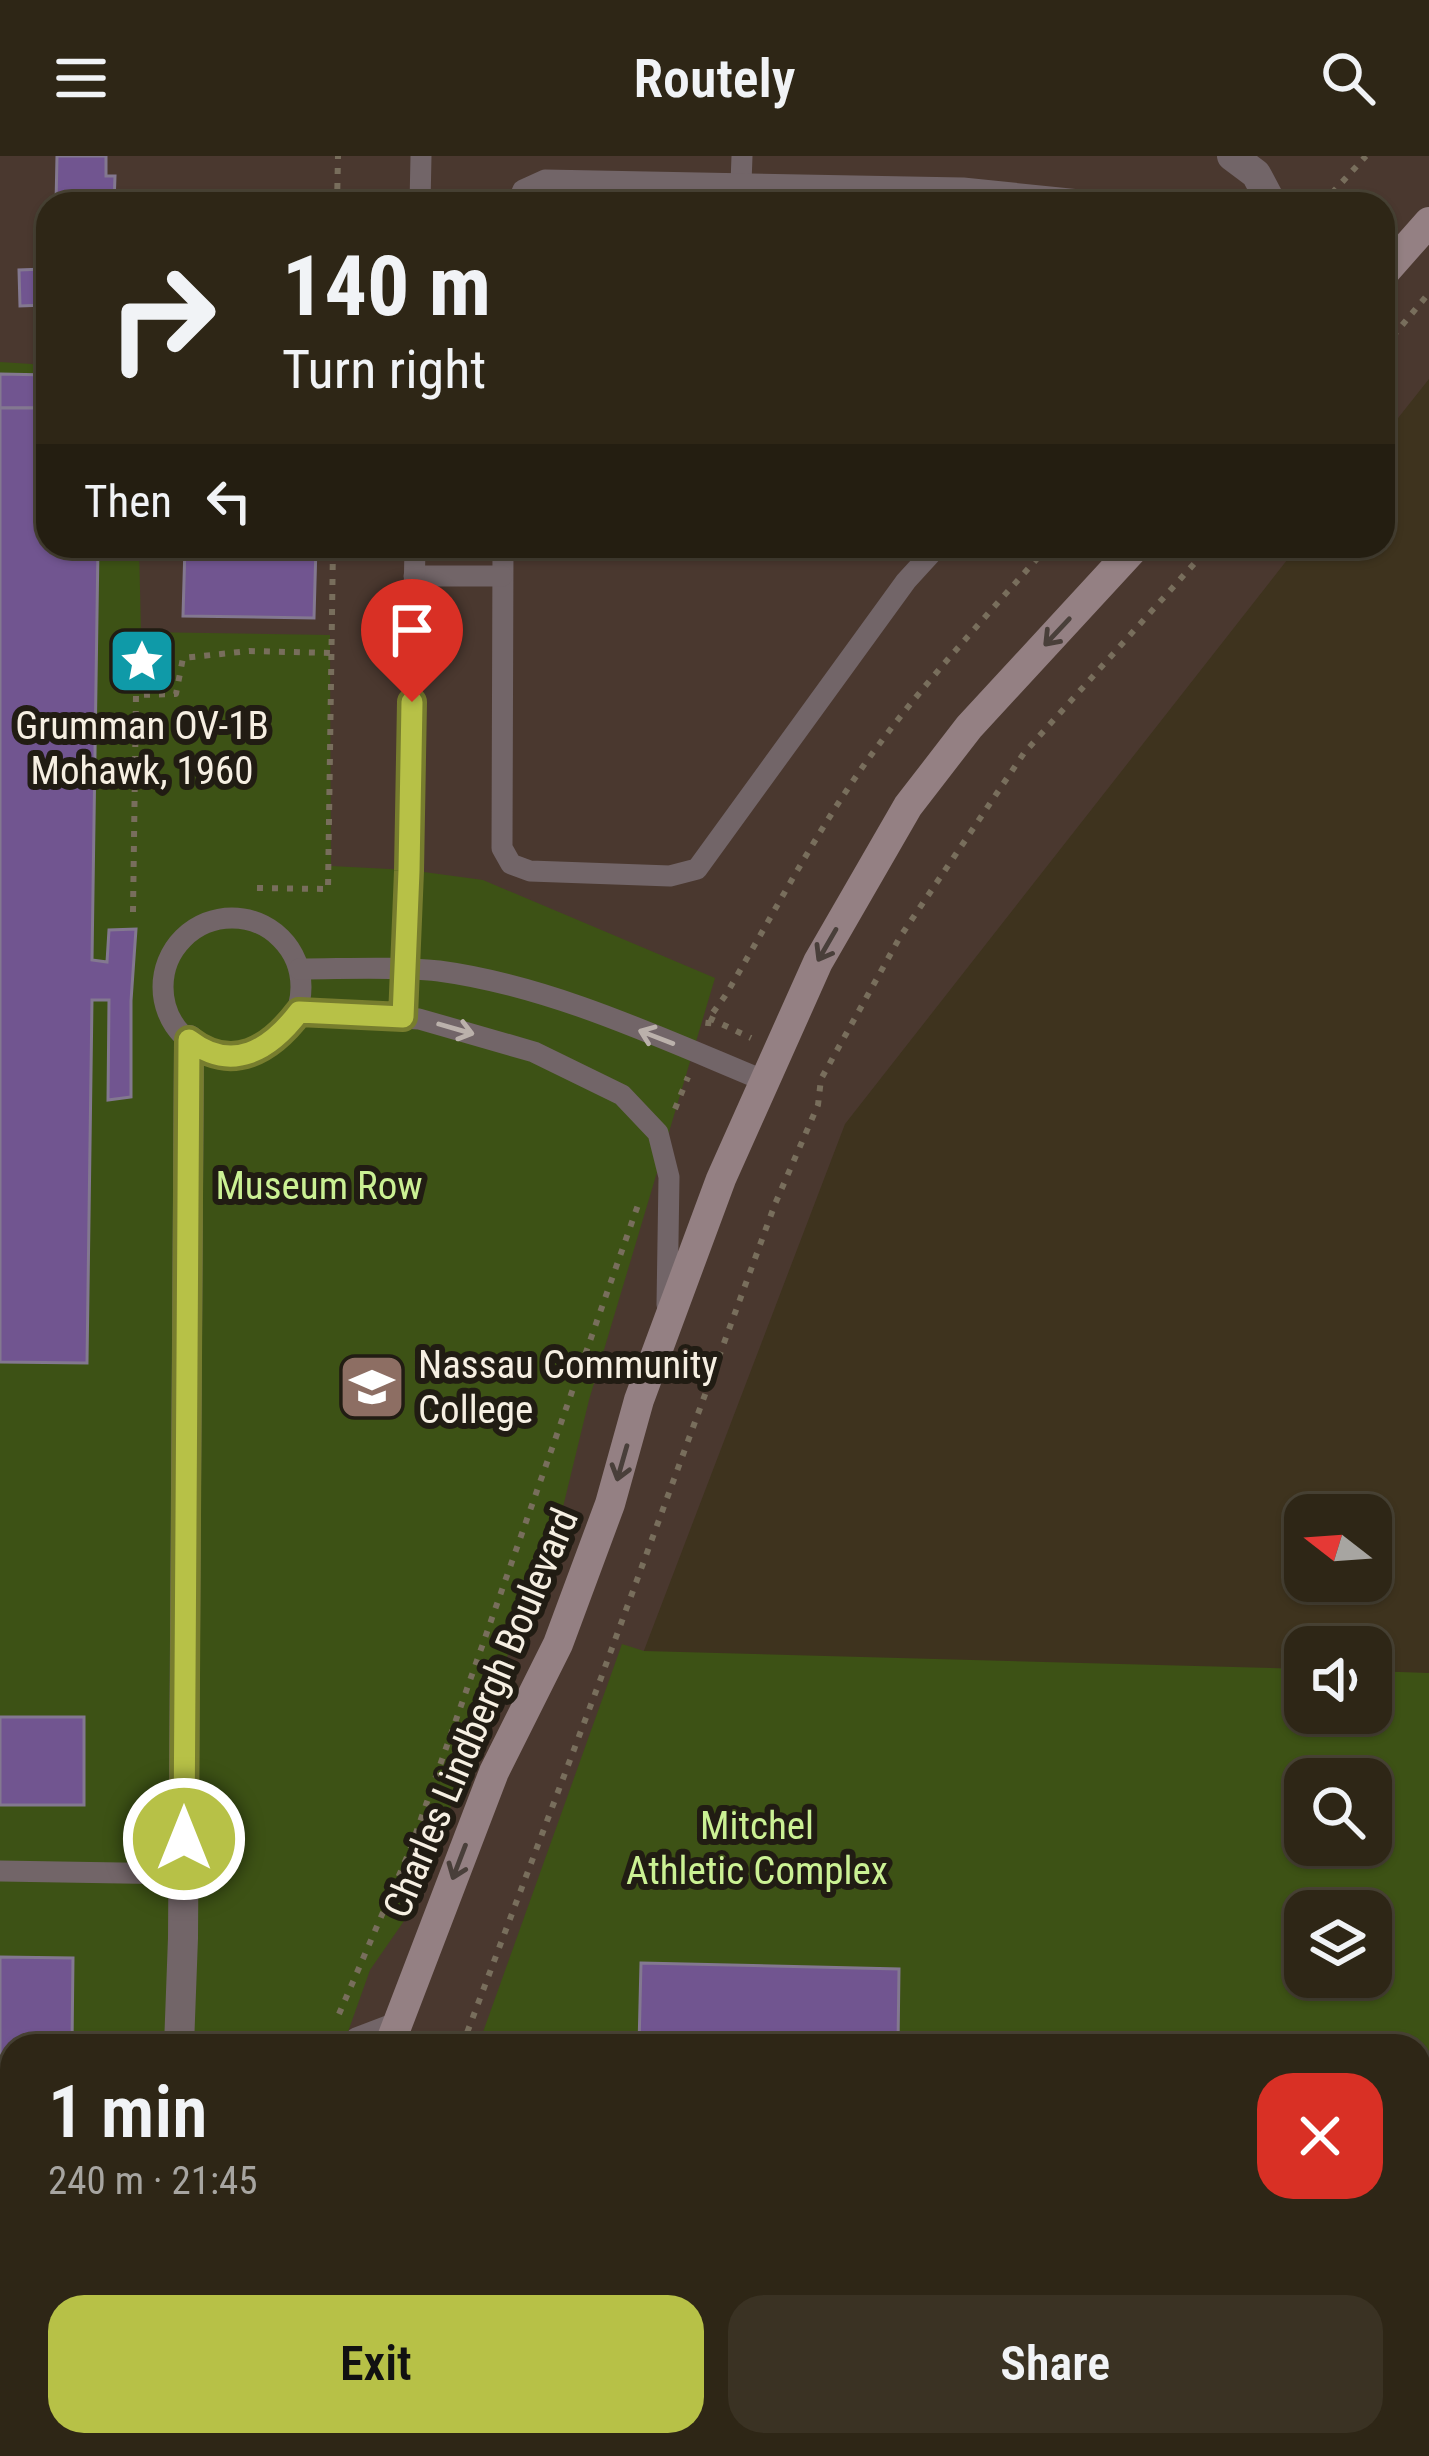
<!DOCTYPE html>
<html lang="en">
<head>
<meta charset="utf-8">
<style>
	:root { --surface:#2e2616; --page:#3a3223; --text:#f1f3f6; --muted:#a7a5a1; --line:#494335; --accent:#b7c147 }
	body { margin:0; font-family:"Roboto Condensed",sans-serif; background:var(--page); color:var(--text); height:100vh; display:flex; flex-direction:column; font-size:45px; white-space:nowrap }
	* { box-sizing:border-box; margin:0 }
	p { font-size:39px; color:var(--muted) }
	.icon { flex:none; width:66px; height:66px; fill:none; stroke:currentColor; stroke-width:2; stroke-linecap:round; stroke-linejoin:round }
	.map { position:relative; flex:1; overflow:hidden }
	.drawer { position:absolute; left:0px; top:1878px; width:1431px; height:423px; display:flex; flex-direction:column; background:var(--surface); border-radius:36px 36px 0 0; box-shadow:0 3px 9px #0004,0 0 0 3px var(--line) }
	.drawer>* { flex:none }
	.guide { position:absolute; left:36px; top:36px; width:1359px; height:366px; border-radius:36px; box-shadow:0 3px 9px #0004,0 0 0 3px var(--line); background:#2e2616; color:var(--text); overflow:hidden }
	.needle { width:78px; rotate:287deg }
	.fabs { position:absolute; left:1284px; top:1338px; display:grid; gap:24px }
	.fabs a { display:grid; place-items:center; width:108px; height:108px; border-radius:24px; background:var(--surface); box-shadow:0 3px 9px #0004,0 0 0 3px var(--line); font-size:60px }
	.pin { position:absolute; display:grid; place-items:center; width:102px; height:102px; color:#fff; margin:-123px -51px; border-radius:50% 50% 50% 0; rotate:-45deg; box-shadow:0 0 12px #0007 }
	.pin .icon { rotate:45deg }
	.me { position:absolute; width:132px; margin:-66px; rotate:0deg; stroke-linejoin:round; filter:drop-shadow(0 0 9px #0008) }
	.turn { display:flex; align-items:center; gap:42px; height:252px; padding:0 48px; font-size:54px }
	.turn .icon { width:156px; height:156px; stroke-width:2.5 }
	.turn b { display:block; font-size:84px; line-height:102px }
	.then { display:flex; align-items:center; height:114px; padding:0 48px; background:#0003; gap:24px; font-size:45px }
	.round { display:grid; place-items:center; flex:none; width:126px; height:126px; border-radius:36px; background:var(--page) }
	.overview { display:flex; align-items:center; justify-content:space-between; height:204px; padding:0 48px }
	h1 { font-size:72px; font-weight:600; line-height:90px }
	.action { display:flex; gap:24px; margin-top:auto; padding:24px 48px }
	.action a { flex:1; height:138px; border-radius:36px; background:var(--accent); color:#111; font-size:48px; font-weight:600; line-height:138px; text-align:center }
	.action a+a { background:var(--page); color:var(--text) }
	header { display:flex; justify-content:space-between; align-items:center; height:156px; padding:0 48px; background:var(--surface); font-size:54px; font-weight:600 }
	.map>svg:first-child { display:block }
</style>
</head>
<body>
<header><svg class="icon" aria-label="menu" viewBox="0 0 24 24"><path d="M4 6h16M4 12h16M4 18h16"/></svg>Routely<svg class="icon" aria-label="search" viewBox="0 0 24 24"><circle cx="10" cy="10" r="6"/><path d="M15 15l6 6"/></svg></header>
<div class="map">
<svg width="1429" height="2300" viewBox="0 0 1429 2300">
	<rect width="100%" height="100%" fill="#3e331e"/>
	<path fill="#4a382f" d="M0,0H1429V223L1383,281V48H48V390H1298L845,968L493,1890H12V2289H340L336,2300H0Z"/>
	<g fill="#3d5215" fill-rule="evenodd">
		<path d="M0,206L48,209V390H139L141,476L330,479L331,710L409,714L483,724L715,822L589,1244L563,1351L413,1752L370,1814L343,1890H12V2289H198L194,2300H0Z"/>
		<path d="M622,1488L644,1495L1305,1513V1557H1371V1515L1429,1517V2300H334L337,2289H1419V1890H478ZM1305,1623H1371V1689H1305ZM1305,1755H1371V1821H1305Z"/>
	</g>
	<g fill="#715590" stroke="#837890" stroke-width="3">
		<path d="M57,0H106V20H115L114,48H56Z"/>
		<path d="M44,113L45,149L20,150L19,114Z"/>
		<path d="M0,218L48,219V252H0Z"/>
		<path d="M0,252H48V390H98L92,804L107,806L109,774L136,773L131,845V941L108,944L109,844H92L87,1207L0,1206Z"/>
		<path d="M185,390H316L314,462L183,460Z"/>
		<rect x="0" y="1561" width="84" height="88"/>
		<path d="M0,1801L73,1802L72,1890H12V1997L0,1996Z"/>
		<path d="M641,1807L899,1813L898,1890H639Z"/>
		<path d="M0,2068L12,2069V2289H70V2294L0,2293Z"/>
	</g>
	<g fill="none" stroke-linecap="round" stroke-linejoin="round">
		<g stroke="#786e5c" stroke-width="6" stroke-dasharray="6 9" stroke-linecap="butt">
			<path d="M337,48L338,0"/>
			<path d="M1322,48L1366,0"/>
			<path d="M1383,192L1429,137"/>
			<path d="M257,732L328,733L333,390"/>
			<path d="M133,756L136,539L176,538L183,502L249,495L331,497"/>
			<path d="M709,862L751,882"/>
			<path d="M708,870L709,862L725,840C772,761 815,677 869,602C923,527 987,460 1048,390"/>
			<path d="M675,953L688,921"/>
			<path d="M339,1858L410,1694L638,1049"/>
			<path d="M462,1890L601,1522L775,1048L818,949L821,923L900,781L1024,597L1210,390"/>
			<path d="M1419,2049L1429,2039"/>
			<path d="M172,2290L203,2300"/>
			<path d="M310,2300L314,2289"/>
		</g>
		<g stroke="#726568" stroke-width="21">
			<path d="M741,27L742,0"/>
			<path d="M420,48L421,0"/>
			<path d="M517,48L523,34L545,24L963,32L1119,48"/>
			<path d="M503,390L502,692L511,708L530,715L670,720L697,713L906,425L938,390"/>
			<path d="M414,420H502"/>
			<circle cx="232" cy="831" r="69"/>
			<path d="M299,813C345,813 393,810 439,815C551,830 661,882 765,925"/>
			<path d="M299,855L419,863L534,896L622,939L658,977L669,1021L667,1149"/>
			<path d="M403,861L409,714L415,390"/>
			<path d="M0,1715L183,1718"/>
			<path d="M352,1890L356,1882L398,1866"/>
			<path d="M105,2300L109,2289"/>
		</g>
		<g stroke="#726568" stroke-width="30">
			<path d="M1232,0L1256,18L1272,48"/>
			<path d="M179,1890L183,1782L189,884"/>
		</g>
		<g stroke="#948083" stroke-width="30">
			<path d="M1383,118L1429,66"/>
			<path d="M389,1890L494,1616L558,1488L610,1348L639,1244L721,1023L818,806L908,650L969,571L1136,390"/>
			<path d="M243,2300L247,2289"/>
		</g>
	</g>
	<defs><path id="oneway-shaft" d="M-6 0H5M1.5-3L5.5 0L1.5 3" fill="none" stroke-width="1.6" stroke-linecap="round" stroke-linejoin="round" transform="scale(3)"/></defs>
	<g stroke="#493f3a">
		<use href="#oneway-shaft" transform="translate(1057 476) rotate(133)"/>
		<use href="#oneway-shaft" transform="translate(827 789) rotate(120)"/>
		<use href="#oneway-shaft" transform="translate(622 1307) rotate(106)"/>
		<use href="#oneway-shaft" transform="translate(459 1706) rotate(111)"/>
	</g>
	<g stroke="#bbb1ab">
		<use href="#oneway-shaft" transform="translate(456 873) rotate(16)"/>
		<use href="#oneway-shaft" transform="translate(656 881) rotate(-159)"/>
	</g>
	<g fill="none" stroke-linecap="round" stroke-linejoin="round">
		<defs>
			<path id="route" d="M184,1683L189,884C233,918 271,893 299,856L403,861L409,715L412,546"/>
		</defs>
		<use href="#route" stroke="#777d2e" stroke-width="30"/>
		<use href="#route" stroke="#b7c147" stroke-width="21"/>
	</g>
	<defs>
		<symbol id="sight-square" viewBox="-11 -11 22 22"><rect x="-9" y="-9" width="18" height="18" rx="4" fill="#0f9aa8" stroke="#211c13"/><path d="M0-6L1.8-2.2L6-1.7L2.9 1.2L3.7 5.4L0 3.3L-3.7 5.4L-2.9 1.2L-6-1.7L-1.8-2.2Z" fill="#fff"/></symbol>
		<symbol id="university-square" viewBox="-11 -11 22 22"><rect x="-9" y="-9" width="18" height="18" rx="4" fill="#8d6e63" stroke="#211c13"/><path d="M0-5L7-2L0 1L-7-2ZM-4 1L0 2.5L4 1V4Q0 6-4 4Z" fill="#fff"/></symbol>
	</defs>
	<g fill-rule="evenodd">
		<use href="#sight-square" x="104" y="467" width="76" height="76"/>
		<use href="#university-square" x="334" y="1193" width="76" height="76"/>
	</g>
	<g text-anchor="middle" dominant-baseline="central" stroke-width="12" stroke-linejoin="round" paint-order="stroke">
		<g font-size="39" fill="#f6efe2" stroke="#211c13">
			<text x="142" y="570">Grumman OV-1B<tspan x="142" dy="45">Mohawk, 1960</tspan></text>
			<text x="418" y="1209" text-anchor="start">Nassau Community<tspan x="418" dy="45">College</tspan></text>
		</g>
		<g font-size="39" fill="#cbf194" stroke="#211c13">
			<text x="319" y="1030">Museum Row</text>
			<text x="757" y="1670">Mitchel<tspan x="757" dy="45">Athletic Complex</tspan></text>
		</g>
		<g font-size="39" fill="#f6efe2" stroke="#211c13">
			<text transform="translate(481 1557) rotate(-67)">Charles Lindbergh Boulevard</text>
		</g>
	</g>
</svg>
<div class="fabs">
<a><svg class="needle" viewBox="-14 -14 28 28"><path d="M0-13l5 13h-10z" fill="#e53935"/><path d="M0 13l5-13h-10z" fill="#a7a5a1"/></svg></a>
<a><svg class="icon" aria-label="sound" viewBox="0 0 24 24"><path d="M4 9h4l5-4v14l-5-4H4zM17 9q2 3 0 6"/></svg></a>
<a><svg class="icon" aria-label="search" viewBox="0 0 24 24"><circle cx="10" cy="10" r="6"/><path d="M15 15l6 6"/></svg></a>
<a><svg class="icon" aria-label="layers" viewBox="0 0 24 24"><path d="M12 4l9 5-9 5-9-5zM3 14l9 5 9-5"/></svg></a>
</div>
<div class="pin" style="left:412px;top:546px;background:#d93025"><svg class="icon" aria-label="arrive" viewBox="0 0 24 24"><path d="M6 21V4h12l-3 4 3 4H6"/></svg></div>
<svg class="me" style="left:184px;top:1683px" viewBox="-20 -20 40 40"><circle r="17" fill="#b7c147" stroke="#fff" stroke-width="3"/><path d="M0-11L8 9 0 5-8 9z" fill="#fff"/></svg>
<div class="guide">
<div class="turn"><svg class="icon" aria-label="right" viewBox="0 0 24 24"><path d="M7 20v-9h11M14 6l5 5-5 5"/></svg><div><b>140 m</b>Turn right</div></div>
<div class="then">Then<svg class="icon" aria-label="left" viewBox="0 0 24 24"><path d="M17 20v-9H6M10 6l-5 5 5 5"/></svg></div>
</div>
<section class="drawer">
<div class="overview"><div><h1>1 min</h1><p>240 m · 21:45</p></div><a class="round" style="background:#d93025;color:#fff"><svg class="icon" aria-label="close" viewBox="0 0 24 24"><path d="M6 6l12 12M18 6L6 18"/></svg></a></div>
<div class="action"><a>Exit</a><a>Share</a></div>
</section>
</div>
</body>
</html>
